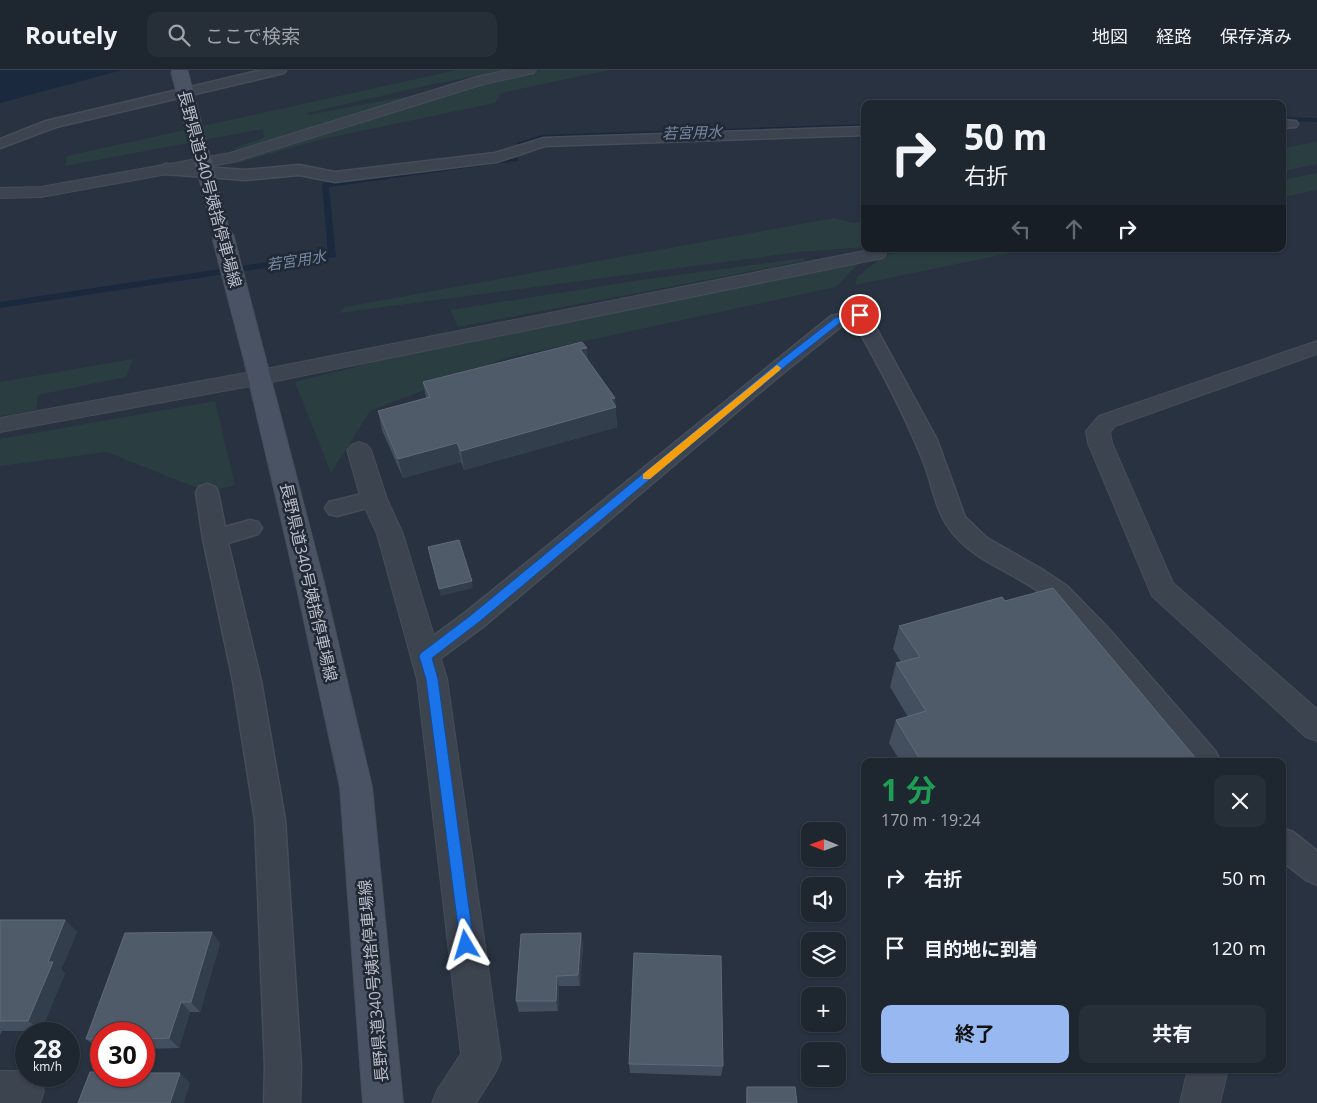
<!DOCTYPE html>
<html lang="ja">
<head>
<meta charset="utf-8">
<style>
	:root { --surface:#1e2630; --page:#262e38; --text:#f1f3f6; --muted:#a1a5ab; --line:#3c434c; --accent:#97b8f1 }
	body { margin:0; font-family:"Open Sans","Noto Sans JP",sans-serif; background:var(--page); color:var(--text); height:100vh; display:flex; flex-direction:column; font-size:19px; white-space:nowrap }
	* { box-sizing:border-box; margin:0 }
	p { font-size:16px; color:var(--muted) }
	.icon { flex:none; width:28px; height:28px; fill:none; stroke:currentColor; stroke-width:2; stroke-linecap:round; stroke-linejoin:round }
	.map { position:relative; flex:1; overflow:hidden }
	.side { position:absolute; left:861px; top:688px; width:425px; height:315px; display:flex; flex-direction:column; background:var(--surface); border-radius:10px; box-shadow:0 1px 4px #0004,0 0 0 1px var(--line) }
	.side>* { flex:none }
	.guide { position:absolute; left:861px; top:30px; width:425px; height:152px; border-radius:10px; box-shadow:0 1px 4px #0004,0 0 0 1px var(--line); background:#1e2630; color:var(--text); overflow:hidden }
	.needle { width:32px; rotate:271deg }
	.buttons { position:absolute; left:801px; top:752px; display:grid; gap:10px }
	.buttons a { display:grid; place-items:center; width:45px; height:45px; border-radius:10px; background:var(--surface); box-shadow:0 1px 4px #0004,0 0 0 1px var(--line); font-size:25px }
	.speed { position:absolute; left:15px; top:952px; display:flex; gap:10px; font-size:25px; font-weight:700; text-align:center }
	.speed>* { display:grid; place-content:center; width:65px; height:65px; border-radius:50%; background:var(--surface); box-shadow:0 1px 4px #0004,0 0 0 1px var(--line); line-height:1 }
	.speed small { font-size:12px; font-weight:400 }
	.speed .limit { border:8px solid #d22; background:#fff; color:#111 }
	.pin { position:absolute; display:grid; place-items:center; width:42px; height:42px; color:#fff; margin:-21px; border:2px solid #fff; border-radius:50%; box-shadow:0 1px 5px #0007 }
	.me { position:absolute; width:55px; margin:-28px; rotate:353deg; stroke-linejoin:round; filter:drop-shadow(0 0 4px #0008) }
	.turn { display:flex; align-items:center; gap:18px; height:105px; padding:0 20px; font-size:22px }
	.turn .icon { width:65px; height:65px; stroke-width:2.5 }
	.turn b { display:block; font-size:35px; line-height:42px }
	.lanes { display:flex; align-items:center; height:48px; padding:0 20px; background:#0003; justify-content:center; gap:25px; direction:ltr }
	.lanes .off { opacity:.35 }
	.round { display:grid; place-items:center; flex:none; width:52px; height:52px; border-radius:10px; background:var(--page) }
	.summary { display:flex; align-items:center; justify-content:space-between; height:85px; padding:0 20px }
	h1 { font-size:30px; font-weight:700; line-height:38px; color:#1e9e55 }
	.primary-button { display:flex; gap:10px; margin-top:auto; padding:10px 20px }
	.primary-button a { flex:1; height:58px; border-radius:10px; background:var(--accent); color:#111; font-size:20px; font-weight:700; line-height:58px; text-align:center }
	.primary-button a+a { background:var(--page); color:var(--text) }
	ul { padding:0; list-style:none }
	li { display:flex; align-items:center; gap:15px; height:70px; padding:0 20px }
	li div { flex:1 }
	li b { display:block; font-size:19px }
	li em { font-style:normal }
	header { display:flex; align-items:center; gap:30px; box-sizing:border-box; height:70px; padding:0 25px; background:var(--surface); border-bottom:1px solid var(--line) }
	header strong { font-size:24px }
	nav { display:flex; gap:28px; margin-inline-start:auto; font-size:18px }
	.search { width:350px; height:45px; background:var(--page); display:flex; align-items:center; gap:12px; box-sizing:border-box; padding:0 18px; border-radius:10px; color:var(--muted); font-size:19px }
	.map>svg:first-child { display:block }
</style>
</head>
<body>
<header>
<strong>Routely</strong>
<div class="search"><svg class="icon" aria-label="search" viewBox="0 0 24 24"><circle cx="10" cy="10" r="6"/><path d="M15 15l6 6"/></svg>ここで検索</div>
<nav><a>地図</a><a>経路</a><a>保存済み</a></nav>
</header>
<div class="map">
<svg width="1317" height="1033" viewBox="0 0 1317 1033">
	<rect width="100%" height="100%" fill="#283240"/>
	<g fill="#2a3e41">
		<path d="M457,0H507L424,16L307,43L308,45L445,19L288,65L246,79H231L264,68L263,59L65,96L67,86Z"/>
		<path d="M544,0H609L501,23L495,33L322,69L238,93L235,92L493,11Z"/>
		<path d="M1317,72V94L1283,101V78Z"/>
		<path d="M1317,103V120L1283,127V110Z"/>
		<path d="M834,148L853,153L865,152V177L799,182L339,243L345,237Z"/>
		<path d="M918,179H1030L855,215L857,207L885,185Z"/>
		<path d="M804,188V191L458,257L450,240L641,210Z"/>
		<path d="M860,192L836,217L506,288L370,341L331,403L295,312L379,291Z"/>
		<path d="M133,289L126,307L38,325L36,340L0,346V312Z"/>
		<path d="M215,331L235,415L207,422L107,382L0,396V369Z"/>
	</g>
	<path fill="#1b293e" d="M0,0H122L0,33Z"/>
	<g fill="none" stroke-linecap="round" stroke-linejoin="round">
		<g fill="#1b293e" fill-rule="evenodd">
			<path d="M1282,47L1317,48V52L1282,51Z"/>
			<path d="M865,54V58L542,69L520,75L516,73L542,65Z"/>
			<path d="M515,87L519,89L518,91L329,117L336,187L0,238V232L328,183L322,113Z"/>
		</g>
		<defs>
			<g id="lane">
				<path d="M262,0H286L284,3L56,57L0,78V69L46,51Z"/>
				<path d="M1282,50L1296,51L1298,54L1296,57L1282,58Z"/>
				<path d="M865,57V65L545,76L497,92L335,112L299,105L245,110L165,104L157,99L165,94L245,100L299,95L335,102L495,83L544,68Z"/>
				<path d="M860,239L867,241L869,245L937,370L965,447L987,468L1043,500L1068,517L1107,557L1216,682L1220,691H1188C1142,638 1102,578 1050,530C1019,503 973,493 949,458C934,437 932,411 922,388C903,341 879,296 854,252L844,254L778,307L484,556L434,593L425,596L416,593L412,586L416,579L466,542L831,246Z"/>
				<path d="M207,414L215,417L218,422L225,457L250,450L258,452L262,458L258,464L228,473L261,611L285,750L301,997L300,1033H264L265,997L255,750L233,611L203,469L196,422L199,417Z"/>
				<path d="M374,421L382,424L385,429L382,434L337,446L329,444L325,438L329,432Z"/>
				<path d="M1282,758L1293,762L1317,781V815L1306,810L1282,791Z"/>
			</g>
			<g id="street">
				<path d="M508,0H536L534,3L484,14L233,92L41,127L0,128V118L41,117L230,83L476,7Z"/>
				<path d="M874,179L883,180L886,184L883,188L261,314L0,362V348L261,300Z"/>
				<path d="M1317,271V284L1115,356L1110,362L1112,373L1173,513L1317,639V671L1306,667L1152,526L1088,373L1086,361L1099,346Z"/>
				<path d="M359,372L367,375L371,380L387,429L403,464L447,609L501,989L495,1003L476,1033H432L438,1019L461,984L417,609L377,464L361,429L347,380L351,375Z"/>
				<path d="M1188,999H1228L1220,1033H1180Z"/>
				<path d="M0,1001H24L26,1006L38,1007L44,1021L40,1033H0Z"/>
			</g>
			<path id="secondary" d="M256,287L264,289L267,294L323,509L372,717L403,1033H363L340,717L295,509L245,294L248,289Z"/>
		</defs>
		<use href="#lane" stroke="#464d59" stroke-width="3"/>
		<use href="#street" stroke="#464d59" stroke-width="2"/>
		<use href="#secondary" stroke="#464d59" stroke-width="2"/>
		<use href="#lane" fill="#3c4450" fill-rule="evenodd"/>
		<use href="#street" fill="#3c4450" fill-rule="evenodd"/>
		<use href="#secondary" fill="#4a5363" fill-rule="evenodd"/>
		<defs>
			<path id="secondary-bridge-far1" d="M179,0L223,168"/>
			<path id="secondary-bridge" d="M223,167L256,294"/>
		</defs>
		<use href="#secondary-bridge-far1" stroke="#464d59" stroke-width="18" stroke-linecap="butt"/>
		<use href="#secondary-bridge" stroke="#464d59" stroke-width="23" stroke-linecap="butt"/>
		<use href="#secondary-bridge-far1" stroke="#4a5363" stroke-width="16"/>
		<use href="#secondary-bridge" stroke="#4a5363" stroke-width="21"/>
	</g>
	<g fill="#434e5e">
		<path d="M423,312L615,328L617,357L464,400L461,392L403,408L382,360L378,341L426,328Z"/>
		<path d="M1005,531L1198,691H900L889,673L896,650L908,647L890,617L896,593L901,592L893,579L899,556Z"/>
		<path d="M0,850H65L77,862L61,900L65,903L41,961H2L0,965Z"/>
		<path d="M581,863L583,875L580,916H559L558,941L519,942L516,931Z"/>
		<path d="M220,873L200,942H190L179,978L144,979V964H101V979H98L86,969Z"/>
		<path d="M629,994L723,996L721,1006L630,1003Z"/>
		<path d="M747,1017L797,1033H746V1021Z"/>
	</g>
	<g fill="#333e4d">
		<path d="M587,278L588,296L580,279Z"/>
		<path d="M615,328L617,357L464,400L461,381Z"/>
		<path d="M457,373L461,392L403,408L398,389Z"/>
		<path d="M472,511L473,518L441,526L439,519Z"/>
		<path d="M65,850L77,862L61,900L65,903L41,961L28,951L48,892Z"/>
		<path d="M212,862L220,873L200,942L191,932Z"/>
		<path d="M581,863L583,875L580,916L578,905Z"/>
		<path d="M557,906L559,916L558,941L556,931Z"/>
		<path d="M181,932L190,942L179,978L169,968Z"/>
		<path d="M180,1003L190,1013L184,1033H170Z"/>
	</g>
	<g fill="#505b6a" stroke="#606a79">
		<path d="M582,272L587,278L580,279L615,328L611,329L616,337L461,381L457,373L398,389L378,341L430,327L423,312Z"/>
		<path d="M459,470L472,511L439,519L428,477Z"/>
		<path d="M1053,518L1198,691H921L896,650L926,641L896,593L920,587L899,556L1002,527L1005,531Z"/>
		<path d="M0,850H65L48,892H53L28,951H0Z"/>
		<path d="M212,862L191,932H181L169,968L144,969V964H101V969H86L125,863Z"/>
		<path d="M581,863L578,905L557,906L556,931H516L521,864Z"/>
		<path d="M634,883L721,886L723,996L629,994Z"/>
		<path d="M90,1002H101V1006H144V1003H180L170,1033H78Z"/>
		<path d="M747,1017H795L797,1033H747Z"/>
	</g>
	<path fill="#1a73e8" stroke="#114b97" d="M860,242L863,243V247L841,252L788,294L479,552L432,588L438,609L474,875L471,880L466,882L461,880L426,609L419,586L421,583L470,546L781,290L835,248Z"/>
	<path fill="#f59e0b" d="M777,295L781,298L780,300L650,409H643V404Z"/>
	<g text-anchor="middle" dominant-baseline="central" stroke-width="5" stroke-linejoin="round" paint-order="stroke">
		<g font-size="15" font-style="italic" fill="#7589a6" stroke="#212935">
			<text transform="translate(692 62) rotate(-2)">若宮用水</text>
			<text transform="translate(296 190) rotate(-9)">若宮用水</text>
		</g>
		<g font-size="16" fill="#b9bfca" stroke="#212935">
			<text transform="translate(210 119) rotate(75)">長野県道340号姨捨停車場線</text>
			<text transform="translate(309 512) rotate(77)">長野県道340号姨捨停車場線</text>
			<text transform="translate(373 911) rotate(-95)">長野県道340号姨捨停車場線</text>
		</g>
	</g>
</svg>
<div class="buttons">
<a><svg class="needle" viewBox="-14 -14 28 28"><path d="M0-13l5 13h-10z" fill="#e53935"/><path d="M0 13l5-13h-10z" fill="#a1a5ab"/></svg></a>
<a><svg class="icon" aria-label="sound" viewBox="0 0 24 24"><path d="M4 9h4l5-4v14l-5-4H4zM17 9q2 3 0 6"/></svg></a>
<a><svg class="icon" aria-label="layers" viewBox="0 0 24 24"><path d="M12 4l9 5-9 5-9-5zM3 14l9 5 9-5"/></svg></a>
<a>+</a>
<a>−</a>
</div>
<div class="speed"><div>28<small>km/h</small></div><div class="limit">30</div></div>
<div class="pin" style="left:860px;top:245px;background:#d93025"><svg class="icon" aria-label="arrive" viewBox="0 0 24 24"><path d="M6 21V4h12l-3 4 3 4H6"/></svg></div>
<svg class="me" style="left:466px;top:875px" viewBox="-20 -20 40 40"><path d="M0-17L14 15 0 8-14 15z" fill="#1a73e8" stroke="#fff" stroke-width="4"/></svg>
<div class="guide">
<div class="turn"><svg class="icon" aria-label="right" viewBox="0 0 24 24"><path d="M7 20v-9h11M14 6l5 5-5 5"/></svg><div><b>50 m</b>右折</div></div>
<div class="lanes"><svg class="icon off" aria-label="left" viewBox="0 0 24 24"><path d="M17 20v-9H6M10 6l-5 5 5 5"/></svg><svg class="icon off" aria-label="ahead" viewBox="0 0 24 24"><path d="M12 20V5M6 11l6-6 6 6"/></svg><svg class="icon" aria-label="right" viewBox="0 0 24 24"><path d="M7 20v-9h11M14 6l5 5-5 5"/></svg></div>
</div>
<section class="side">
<div class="summary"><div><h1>1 分</h1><p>170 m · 19:24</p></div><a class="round"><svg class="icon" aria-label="close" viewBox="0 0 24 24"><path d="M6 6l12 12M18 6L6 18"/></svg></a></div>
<ul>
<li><svg class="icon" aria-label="right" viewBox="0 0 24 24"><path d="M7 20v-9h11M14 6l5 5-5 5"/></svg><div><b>右折</b></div><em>50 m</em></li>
<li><svg class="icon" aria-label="arrive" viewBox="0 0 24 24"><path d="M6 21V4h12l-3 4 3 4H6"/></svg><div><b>目的地に到着</b></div><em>120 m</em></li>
</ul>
<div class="primary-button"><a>終了</a><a>共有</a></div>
</section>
</div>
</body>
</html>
